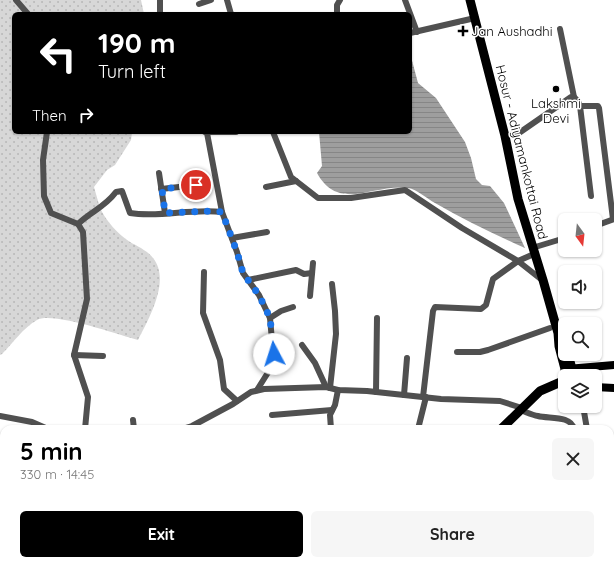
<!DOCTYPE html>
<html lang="en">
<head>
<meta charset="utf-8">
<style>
	:root { --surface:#fff; --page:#f6f6f6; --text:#222; --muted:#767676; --accent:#000 }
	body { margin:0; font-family:Quicksand,sans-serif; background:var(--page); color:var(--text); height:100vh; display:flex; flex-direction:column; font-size:15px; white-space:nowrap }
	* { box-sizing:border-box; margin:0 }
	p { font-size:13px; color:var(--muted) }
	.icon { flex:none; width:22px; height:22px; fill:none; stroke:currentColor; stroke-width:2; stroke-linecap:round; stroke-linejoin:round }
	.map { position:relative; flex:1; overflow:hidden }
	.side { position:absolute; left:0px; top:425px; width:614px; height:140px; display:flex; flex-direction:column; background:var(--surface); border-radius:12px 12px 0 0; box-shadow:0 1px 3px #0004 }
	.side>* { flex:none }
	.hud { position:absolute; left:12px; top:12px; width:400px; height:122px; border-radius:6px; box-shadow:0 1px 3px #0004; background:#000; color:#fff; overflow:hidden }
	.needle { width:26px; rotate:165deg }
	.controls { position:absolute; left:558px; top:213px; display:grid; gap:8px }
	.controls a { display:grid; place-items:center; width:44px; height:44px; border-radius:6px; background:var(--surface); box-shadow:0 1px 3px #0004; font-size:20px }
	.pin { position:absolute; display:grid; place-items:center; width:34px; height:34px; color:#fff; margin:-17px; border:2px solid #fff; border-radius:50%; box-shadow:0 1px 4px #0007 }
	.me { position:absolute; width:44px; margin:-22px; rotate:355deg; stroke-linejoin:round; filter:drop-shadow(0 0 3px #0008) }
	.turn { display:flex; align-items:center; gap:14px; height:84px; padding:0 20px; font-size:18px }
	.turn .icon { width:52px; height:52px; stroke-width:2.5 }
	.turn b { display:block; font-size:28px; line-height:34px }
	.then { display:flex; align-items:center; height:38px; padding:0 20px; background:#0003; gap:8px; font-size:15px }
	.round { display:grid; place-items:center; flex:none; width:42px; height:42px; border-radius:6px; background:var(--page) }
	.summary { display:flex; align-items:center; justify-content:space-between; height:68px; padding:0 20px }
	h1 { font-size:24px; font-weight:700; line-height:30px; color:var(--accent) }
	.button { display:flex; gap:8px; margin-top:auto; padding:8px 20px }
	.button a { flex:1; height:46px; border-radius:6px; background:var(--accent); color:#fff; font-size:16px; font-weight:700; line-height:46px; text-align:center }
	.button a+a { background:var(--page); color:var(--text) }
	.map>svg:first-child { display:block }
</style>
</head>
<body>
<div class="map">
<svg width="614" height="565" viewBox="0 0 614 565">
	<defs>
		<pattern id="grass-dots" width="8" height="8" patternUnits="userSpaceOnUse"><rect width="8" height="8" fill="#d7d7d7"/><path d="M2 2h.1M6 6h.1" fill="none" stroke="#b7b7b7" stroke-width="1.8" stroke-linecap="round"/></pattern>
		<pattern id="water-rules" width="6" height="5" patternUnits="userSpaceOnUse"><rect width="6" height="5" fill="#9e9e9e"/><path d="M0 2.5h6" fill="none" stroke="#868686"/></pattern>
	</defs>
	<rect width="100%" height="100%" fill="#fff"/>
	<path fill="url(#grass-dots)" d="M0,0H141L144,14H14V132H132L131,140L115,165L107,170L94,187C96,194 98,201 100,208C106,221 118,234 130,242C137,246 148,251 153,258C171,280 149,318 138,340C119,335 52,311 37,320C23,328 13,343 2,354L0,355Z"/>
	<path fill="url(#water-rules)" d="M410,53L418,83L436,98L465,142L471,158L476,179L482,185L490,186L504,203L525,248C494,234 464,220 435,203C427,199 417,189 408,188C374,183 339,213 317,173L322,166L319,132H410Z"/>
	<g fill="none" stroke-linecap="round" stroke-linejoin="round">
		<g stroke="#505050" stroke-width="6">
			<path d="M16,0L28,14"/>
			<path d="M160,0V14"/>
			<path d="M227,0L231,14"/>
			<path d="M405,0L417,32"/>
			<path d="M199,4L211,0"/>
			<path d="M337,14V5L340,0"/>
			<path d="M560,29L574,97"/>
			<path d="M410,33L475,18"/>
			<path d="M580,106L591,196"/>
			<path d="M47,132L43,160L44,196L51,213L78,224L83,232L87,299L74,355L88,397L85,429"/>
			<path d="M205,132H236"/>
			<path d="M273,132L291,177L318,198H351L405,190L462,228L518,261L542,280"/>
			<path d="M207,133L222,212"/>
			<path d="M505,136L519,133L571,97H574L578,101L580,106H598L599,108L613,219"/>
			<path d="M159,173L165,213"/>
			<path d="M266,187L296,181"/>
			<path d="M161,189L197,185"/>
			<path d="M78,224C91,211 104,208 116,192L122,191L130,213C161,218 191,208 222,212L237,252L243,273L259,295L270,318L274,363L257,390"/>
			<path d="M595,226L614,219"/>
			<path d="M232,238L267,232"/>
			<path d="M532,248L565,238"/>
			<path d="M204,272L203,313L220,360L224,389L237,401"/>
			<path d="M248,280L296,270L304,274L312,273"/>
			<path d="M310,296L313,263"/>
			<path d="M270,318L281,311L293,307"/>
			<path d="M302,345L315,363L326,387"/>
			<path d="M457,352H480L488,350L550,328"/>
			<path d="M74,355L103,356"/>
			<path d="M330,388L336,334L335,311L332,284"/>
			<path d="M376,392L377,318"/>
			<path d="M404,395L407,358"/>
			<path d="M423,397L433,311L435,307L481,309L486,305L493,279L518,261L534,254"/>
			<path d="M583,406L587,429"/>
			<path d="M520,410C526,412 532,415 538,416C549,419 571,415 574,429"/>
			<path d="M272,415L332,410"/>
			<path d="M0,416L32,422L48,429"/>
			<path d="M133,420L134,429"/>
			<path d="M182,429L192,426L233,404L251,392L264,389L326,387L338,390L367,391L441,399L500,401L522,408"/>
			<path d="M331,429L330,415L335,405L338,390"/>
			<path d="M418,429L426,397"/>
			<path d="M610,442L614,441"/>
			<path d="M0,467L4,469"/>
			<path d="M0,499L4,501"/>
			<path d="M610,540L614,538"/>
			<path d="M136,561L146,565"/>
			<path d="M218,561L233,565"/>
			<path d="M445,561V565"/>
			<path d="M605,561L606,565"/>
			<path d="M11,565V561"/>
		</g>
		<g stroke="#000" stroke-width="8">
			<path d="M567,369L614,365"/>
			<path d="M595,387L614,388"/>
		</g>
		<g stroke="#000" stroke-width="9">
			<path d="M470,0L505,136L518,199L543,280L558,333L559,346L565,369L563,381L540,391L501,429"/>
			<path d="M568,354L572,369V376"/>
			<path d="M0,481L4,483"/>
			<path d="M0,489L4,491"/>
			<path d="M159,561L168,565"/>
			<path d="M183,561L194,565"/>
			<path d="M337,565L347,561"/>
		</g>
	</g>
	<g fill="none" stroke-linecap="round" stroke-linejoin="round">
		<path stroke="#1a73e8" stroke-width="7" stroke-dasharray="0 12.6" d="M196,185L162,189L165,213L212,211L222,212L237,252L243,273L259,295L270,318L274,354"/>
	</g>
	<g fill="#000" stroke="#fff" stroke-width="1.5">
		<path d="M461 25h4v4h4v4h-4v4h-4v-4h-4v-4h4z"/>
		<circle cx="556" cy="89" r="4"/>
	</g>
	<g text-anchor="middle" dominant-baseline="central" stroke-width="3" stroke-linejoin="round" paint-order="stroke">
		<g font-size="13" fill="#000" stroke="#fff" text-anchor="start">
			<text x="471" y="31">Jan Aushadhi</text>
			<text x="556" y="103" text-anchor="middle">Lakshmi<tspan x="556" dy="15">Devi</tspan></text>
		</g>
		<g font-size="13" fill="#000" stroke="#fff">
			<text transform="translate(522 152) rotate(76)">Hosur - Adiyamankottai Road</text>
		</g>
	</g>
</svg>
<div class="controls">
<a><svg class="needle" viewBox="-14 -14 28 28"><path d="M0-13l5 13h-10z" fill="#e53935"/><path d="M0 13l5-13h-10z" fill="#767676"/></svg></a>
<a><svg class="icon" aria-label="sound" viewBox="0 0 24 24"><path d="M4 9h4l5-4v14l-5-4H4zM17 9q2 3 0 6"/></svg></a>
<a><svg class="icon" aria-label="search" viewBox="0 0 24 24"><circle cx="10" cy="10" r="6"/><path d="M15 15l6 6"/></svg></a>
<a><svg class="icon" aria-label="layers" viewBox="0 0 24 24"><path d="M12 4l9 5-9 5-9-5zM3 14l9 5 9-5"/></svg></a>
</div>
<div class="pin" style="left:196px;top:185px;background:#d93025"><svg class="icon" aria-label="arrive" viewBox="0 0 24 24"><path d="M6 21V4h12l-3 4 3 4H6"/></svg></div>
<svg class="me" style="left:274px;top:354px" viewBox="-20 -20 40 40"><circle r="19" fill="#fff"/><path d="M0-13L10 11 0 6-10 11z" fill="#1a73e8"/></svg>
<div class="hud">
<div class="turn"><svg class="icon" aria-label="left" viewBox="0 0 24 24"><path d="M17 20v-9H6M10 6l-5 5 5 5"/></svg><div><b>190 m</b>Turn left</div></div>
<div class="then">Then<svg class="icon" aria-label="right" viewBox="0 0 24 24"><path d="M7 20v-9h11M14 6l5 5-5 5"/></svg></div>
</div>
<section class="side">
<div class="summary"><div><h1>5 min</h1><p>330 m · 14:45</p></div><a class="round"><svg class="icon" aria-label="close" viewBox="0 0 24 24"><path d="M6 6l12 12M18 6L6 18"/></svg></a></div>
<div class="button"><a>Exit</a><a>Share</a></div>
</section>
</div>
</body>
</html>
